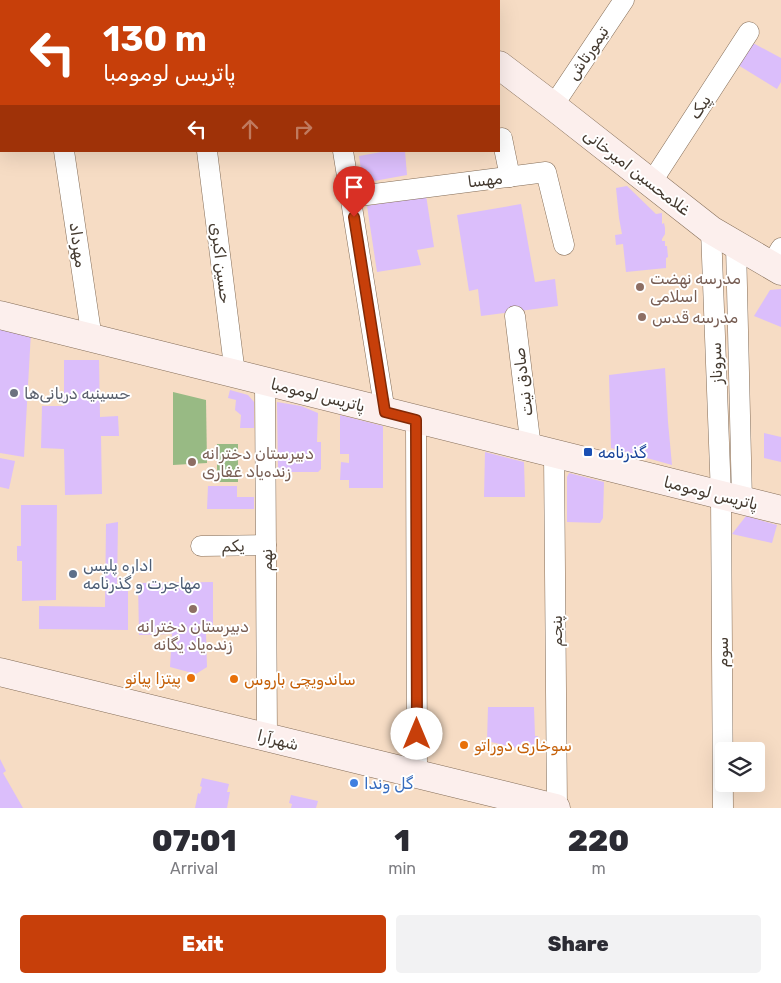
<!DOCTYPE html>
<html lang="en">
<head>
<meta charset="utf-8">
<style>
	:root { --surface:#fff; --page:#f2f2f3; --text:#2b2b33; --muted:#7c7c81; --accent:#c73f0a }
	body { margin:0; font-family:Rubik,"Noto Sans Arabic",sans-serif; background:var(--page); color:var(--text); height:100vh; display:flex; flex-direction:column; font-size:19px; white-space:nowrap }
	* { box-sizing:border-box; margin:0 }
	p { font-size:16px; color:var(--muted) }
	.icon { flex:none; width:28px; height:28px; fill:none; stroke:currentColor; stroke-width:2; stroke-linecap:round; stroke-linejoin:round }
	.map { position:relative; height:808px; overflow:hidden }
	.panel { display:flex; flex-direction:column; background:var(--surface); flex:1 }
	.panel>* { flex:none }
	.banner { position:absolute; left:0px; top:0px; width:500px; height:152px; box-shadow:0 5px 20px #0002; background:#c73f0a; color:#fff; overflow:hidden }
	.controls { position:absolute; left:715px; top:742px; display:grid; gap:10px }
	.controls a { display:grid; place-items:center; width:50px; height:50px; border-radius:5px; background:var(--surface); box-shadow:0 5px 20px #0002; font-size:25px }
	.pin { position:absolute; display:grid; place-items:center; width:42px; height:42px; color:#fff; margin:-51px -21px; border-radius:50% 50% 50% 0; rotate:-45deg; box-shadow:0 0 5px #0007 }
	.pin .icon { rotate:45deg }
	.me { position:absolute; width:55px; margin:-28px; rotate:0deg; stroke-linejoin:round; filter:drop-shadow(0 0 4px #0008) }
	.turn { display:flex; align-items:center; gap:18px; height:105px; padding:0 20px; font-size:22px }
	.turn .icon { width:65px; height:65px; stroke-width:2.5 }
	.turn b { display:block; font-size:35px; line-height:42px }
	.lanes { display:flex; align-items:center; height:48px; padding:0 20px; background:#0003; justify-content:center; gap:25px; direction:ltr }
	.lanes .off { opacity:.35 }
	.eta { display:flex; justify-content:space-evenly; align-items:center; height:85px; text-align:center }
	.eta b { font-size:30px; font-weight:800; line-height:35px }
	.action { display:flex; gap:10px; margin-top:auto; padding:10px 20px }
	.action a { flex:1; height:58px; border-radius:5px; background:var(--accent); color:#fff; font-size:20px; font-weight:800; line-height:58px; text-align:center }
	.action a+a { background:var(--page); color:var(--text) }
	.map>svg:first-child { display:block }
</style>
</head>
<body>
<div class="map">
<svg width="781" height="808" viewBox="0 0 781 808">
	<rect width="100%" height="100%" fill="#f6dcc4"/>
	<g fill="#98ba84">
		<path d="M173,392L206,400L207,463L173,465Z"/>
		<rect x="217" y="444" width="21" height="38"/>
	</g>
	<g fill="#dbbefb">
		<path d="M753,43L781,58V82L777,89L738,65Z"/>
		<path d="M387,151H405L407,175L363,183L359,156Z"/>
		<path d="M627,186L656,214L662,213V224L664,223L665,228V234L662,239V241H665V246H667L668,257L666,258V268L626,272L623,244L616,245L615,235L622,234L619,218L616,188Z"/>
		<path d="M426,195L434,247L417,250L421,265L377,272L367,206Z"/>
		<path d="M521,204L535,282L555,279L558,306L481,316L478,289L469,291L457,215Z"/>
		<path d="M781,289V327L754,316L770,290Z"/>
		<path d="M0,325L31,332L24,457L0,453Z"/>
		<path d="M64,360H99L100,417L118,416L119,436H101L102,494L65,495L64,449L41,448L42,406H64Z"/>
		<path d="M665,368L668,422L672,465L611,448L609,375Z"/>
		<path d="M230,390L248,395L254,402V428H240L241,415L235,410L236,400L228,398Z"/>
		<path d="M277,402L301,406L318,413L317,442H321V469L318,472H278Z"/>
		<path d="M340,415L383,426V488H349V480H340L341,462L349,463V454H340Z"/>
		<path d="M764,433L781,437V462L764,458Z"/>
		<path d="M485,452L524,462L525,497H484Z"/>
		<path d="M0,458L15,461L9,489L0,487Z"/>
		<path d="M569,473L604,482L603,518L600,523L567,522V477Z"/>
		<path d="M208,486H237V497H254V509H207Z"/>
		<path d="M21,505H57L56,600L22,601V561H17V546H21Z"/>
		<path d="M746,516L777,525L772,543L732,534Z"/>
		<path d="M118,522L117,586H128V630L39,629V606L105,607L106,524Z"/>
		<path d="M213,582V633H206L207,667L196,674L170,667L172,634L139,635L138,583Z"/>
		<path d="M488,707H534L535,736H538L537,753L487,741Z"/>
		<path d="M0,759L6,771L3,773L23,808H0Z"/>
		<path d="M202,778L229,784L227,792H230L227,808H195L198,793L200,794L202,787L200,786Z"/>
		<path d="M291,795L318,801L316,808H291L292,804L289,803Z"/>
	</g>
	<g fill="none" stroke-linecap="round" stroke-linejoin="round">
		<defs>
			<g id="street">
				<path d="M42,0V1"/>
				<path d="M187,0L188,1"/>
				<path d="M321,1V0"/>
				<path d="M484,1V0"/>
				<path d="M553,106L624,0"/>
				<path d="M502,138L510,177"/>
				<path d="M64,151L92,339"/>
				<path d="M207,151L235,374"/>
				<path d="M343,151L385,412"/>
				<path d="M651,183L749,32"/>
				<path d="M351,197L546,172L564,245"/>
				<path d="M711,230L721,496L723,808"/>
				<path d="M736,245L742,501"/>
				<path d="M771,265L781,248"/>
				<path d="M515,316L531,448"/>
				<path d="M265,382L267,737"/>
				<path d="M416,420L417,774"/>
				<path d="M554,454L557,808"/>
				<path d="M201,546L266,545"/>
			</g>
			<g id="secondary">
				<path d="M302,0L307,1"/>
				<path d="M499,65L553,106L711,230L781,271"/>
				<path d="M0,315L781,510"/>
				<path d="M0,672L556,808"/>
			</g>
		</defs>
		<use href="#street" stroke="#836c57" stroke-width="21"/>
		<use href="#secondary" stroke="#836c57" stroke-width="29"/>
		<use href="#street" stroke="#fff" stroke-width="20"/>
		<use href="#secondary" stroke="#fcefed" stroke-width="28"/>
	</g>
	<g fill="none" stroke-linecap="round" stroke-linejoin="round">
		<defs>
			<path id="route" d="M354,217L385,412L416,420L417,734"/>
		</defs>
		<use href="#route" stroke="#812906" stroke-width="12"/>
		<use href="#route" stroke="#c73f0a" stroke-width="9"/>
	</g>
	<g fill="#8d6e63" stroke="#fff" stroke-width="2">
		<circle cx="640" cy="287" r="5"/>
		<circle cx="642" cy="317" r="5"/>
		<circle cx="192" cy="462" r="5"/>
		<circle cx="193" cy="609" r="5"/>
	</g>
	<circle fill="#6b7280" stroke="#fff" stroke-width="2" cx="14" cy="393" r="5"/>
	<rect fill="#1a4fb4" stroke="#fff" stroke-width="2" x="583" y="447" width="10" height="10" rx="2.5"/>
	<circle fill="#5c6f8a" stroke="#fff" stroke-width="2" cx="73" cy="574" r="5"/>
	<g fill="#e8710a" stroke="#fff" stroke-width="2">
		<circle cx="191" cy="678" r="5"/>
		<circle cx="234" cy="679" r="5"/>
		<circle cx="464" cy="745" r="5"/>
	</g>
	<circle fill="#3f7fe0" stroke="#fff" stroke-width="2" cx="354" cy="783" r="5"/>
	<g text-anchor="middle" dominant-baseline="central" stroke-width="4" stroke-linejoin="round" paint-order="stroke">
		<g font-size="16" fill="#453b31" stroke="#fff">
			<text transform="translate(588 53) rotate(-56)">تیمورتاش</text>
			<text transform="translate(700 107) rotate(-57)">پیک</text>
			<text transform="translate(637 172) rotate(38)">غلامحسین امیرخانی</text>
			<text transform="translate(485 180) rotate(-7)">مهسا</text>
			<text transform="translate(78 245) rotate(82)">مهرداد</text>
			<text transform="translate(221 263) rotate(83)">حسین اکبری</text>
			<text transform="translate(716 363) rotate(-92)">سروناز</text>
			<text transform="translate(523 382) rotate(-97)">صادق نیت</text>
			<text transform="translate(318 395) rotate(14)">پاتریس لومومبا</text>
			<text transform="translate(711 493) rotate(14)">پاتریس لومومبا</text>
			<text transform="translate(233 546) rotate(-1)">یکم</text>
			<text transform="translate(266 560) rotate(-90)">نهم</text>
			<text transform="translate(556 631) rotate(-90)">پنجم</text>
			<text transform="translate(722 652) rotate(-90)">سوم</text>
			<text transform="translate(278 740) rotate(14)">شهرآرا</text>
		</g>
		<g font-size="16" fill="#785e54" stroke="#fff" text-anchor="start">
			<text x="650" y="278">مدرسه نهضت<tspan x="650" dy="18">اسلامی</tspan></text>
			<text x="652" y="317">مدرسه قدس</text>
			<text x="202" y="453">دبیرستان دخترانه<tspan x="202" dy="18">زنده‌یاد غفاری</tspan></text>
			<text x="193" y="626" text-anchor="middle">دبیرستان دخترانه<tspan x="193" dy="18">زنده‌یاد یگانه</tspan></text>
		</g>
		<g font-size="16" fill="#5b616d" stroke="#fff" text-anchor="start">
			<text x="24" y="393">حسینیه دریانی‌ها</text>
		</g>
		<g font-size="16" fill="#164399" stroke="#fff" text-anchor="start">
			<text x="598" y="452">گذرنامه</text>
		</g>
		<g font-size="16" fill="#4e5e75" stroke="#fff" text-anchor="start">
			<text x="83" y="565">اداره پلیس<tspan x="83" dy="18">مهاجرت و گذرنامه</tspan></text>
		</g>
		<g font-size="16" fill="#c56008" stroke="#fff" text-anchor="start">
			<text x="181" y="678" text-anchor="end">پیتزا پیانو</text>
			<text x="244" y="679">ساندویچی باروس</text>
			<text x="474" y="745">سوخاری دوراتو</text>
		</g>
		<g font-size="16" fill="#366cbe" stroke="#fff" text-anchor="start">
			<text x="364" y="783">گل وندا</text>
		</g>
	</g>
</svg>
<div class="controls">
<a><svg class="icon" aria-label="layers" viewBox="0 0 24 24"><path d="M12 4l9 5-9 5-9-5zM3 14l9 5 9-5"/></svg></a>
</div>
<div class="pin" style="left:354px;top:217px;background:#d93025"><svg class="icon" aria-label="arrive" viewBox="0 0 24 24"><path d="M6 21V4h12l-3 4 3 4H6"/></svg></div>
<svg class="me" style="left:417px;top:734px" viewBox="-20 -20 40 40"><circle r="19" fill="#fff"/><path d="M0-13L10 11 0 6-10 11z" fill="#c73f0a"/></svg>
<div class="banner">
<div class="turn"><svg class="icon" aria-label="left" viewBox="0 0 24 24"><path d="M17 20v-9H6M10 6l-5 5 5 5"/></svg><div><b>130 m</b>پاتریس لومومبا</div></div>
<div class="lanes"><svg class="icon" aria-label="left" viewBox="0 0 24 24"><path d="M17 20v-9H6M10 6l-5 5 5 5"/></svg><svg class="icon off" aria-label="ahead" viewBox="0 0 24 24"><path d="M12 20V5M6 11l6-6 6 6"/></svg><svg class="icon off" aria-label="right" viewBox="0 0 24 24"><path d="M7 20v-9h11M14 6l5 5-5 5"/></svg></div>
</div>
</div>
<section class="panel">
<div class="eta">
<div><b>07:01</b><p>Arrival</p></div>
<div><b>1</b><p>min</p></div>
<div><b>220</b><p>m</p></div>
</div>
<div class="action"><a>Exit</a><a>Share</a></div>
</section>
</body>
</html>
